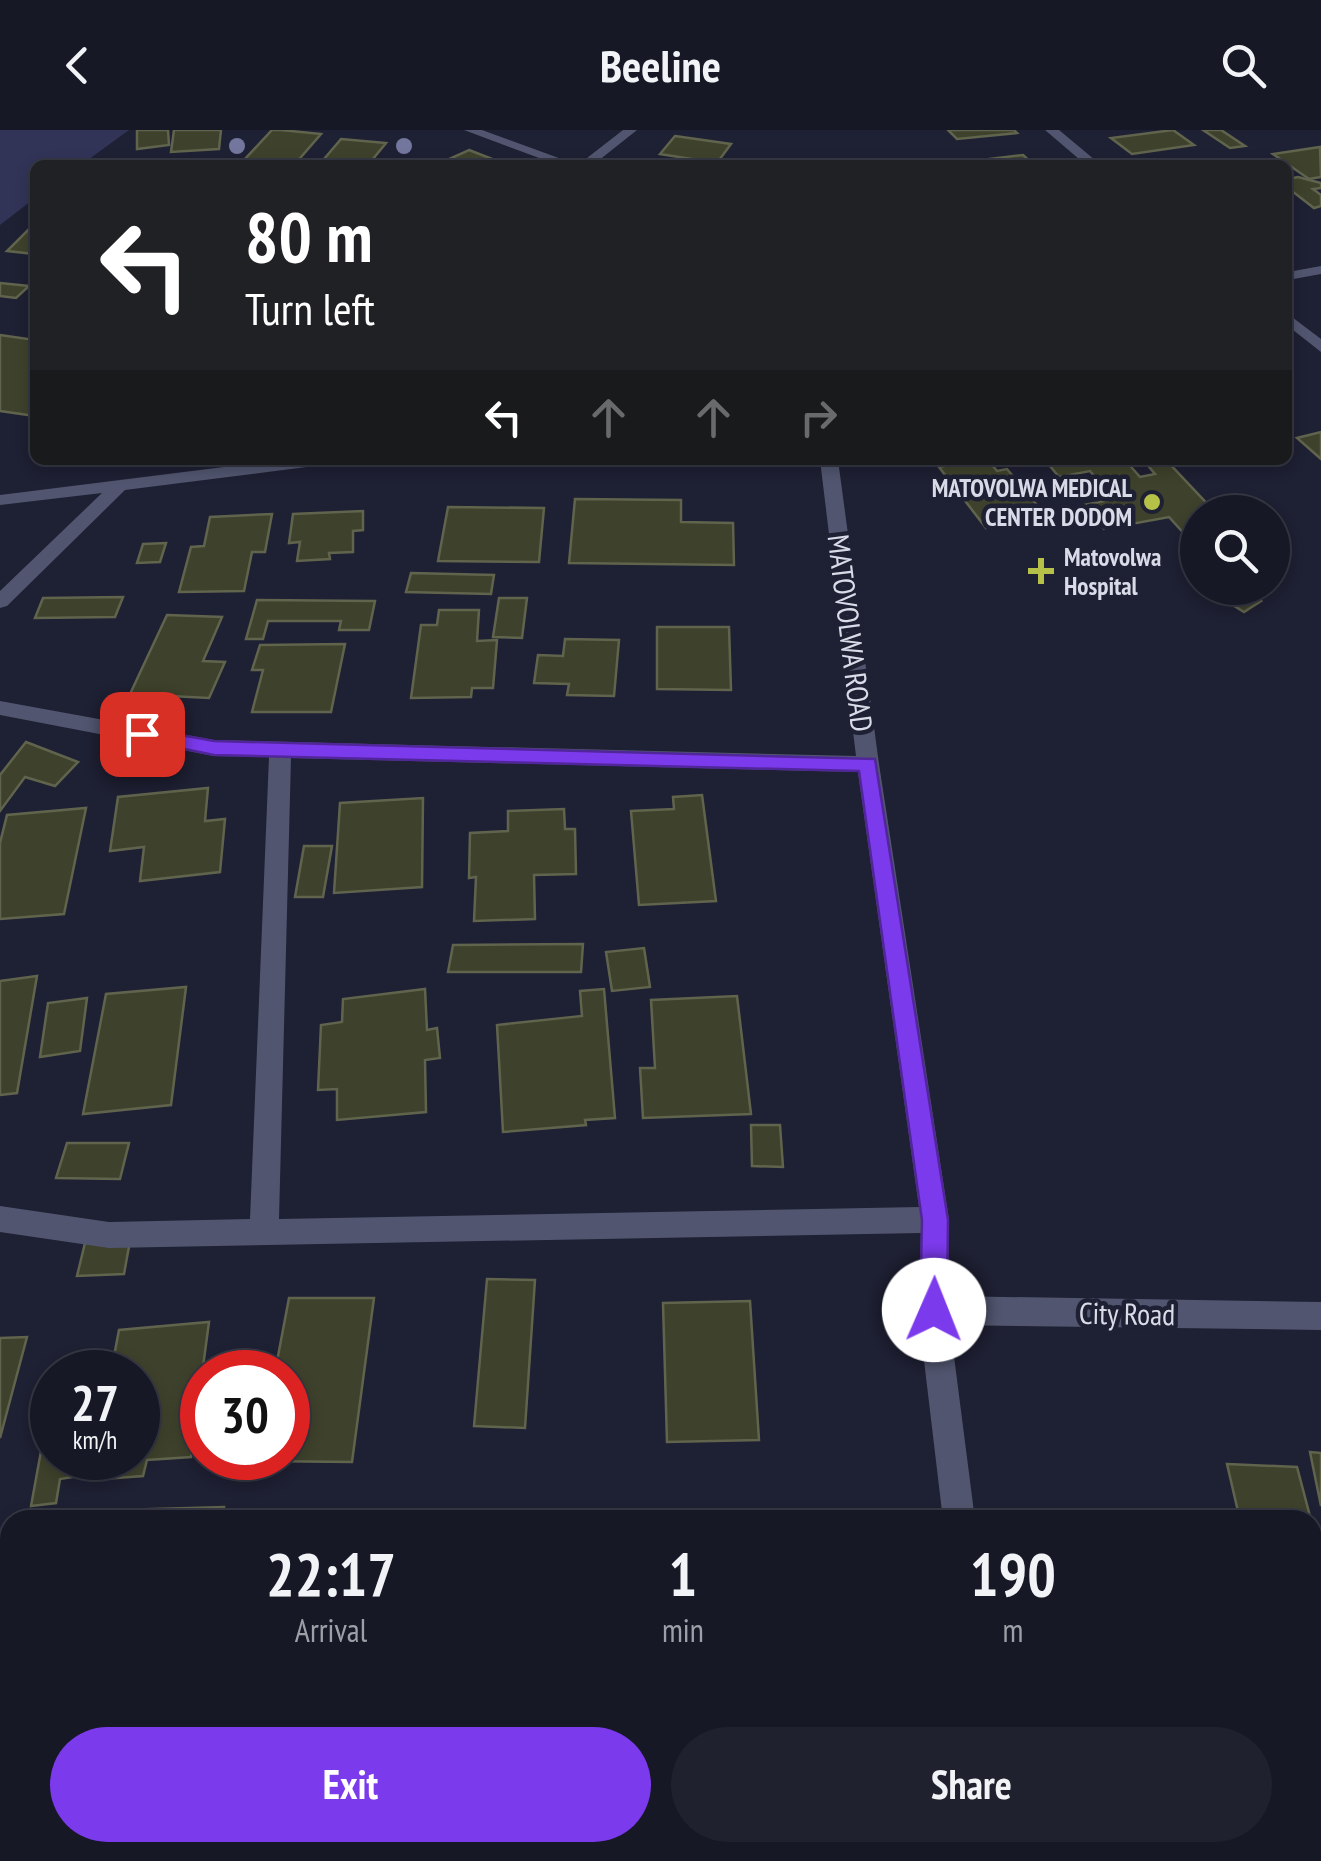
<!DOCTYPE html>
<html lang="en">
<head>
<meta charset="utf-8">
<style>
	:root { --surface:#161826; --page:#1f212e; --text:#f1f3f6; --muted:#9ea0a7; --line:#353743; --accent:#7c3aed }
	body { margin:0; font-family:"PT Sans Narrow",sans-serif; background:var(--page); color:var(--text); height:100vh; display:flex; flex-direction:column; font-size:38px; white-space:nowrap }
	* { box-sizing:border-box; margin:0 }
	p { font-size:32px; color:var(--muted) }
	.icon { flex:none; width:55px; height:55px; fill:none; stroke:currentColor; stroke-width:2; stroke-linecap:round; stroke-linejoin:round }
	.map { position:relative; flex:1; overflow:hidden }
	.drawer { position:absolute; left:0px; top:1380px; width:1322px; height:352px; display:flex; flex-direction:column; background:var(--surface); border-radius:30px 30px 0 0; box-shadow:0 5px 15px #0003,0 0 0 2px var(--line) }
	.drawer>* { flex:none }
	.hud { position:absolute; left:30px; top:30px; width:1262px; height:305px; border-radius:15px; box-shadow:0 5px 15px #0003,0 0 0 2px var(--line); background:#202124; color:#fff; overflow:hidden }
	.fabs { position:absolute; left:1180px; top:365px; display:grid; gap:20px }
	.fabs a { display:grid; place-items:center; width:110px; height:110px; border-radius:50%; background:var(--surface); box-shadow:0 5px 15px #0003,0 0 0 2px var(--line); font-size:50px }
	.speed { position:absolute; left:30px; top:1220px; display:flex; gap:20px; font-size:50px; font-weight:700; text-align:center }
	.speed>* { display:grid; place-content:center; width:130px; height:130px; border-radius:50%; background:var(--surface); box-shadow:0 5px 15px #0003,0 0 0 2px var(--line); line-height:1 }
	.speed small { font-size:25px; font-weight:400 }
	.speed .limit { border:15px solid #d22; background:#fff; color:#111 }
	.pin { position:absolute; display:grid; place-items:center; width:85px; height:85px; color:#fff; margin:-42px; border-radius:20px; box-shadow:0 5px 15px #0006 }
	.me { position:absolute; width:110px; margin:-55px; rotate:1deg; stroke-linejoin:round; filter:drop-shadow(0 0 8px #0008) }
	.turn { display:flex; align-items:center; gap:35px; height:210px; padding:0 50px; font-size:45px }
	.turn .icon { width:130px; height:130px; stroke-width:2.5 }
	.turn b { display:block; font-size:70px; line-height:85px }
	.lanes { display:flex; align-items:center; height:95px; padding:0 50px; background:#0003; justify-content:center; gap:50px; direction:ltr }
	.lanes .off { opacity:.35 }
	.eta { display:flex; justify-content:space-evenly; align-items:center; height:170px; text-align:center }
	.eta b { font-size:60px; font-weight:700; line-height:70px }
	.primary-button { display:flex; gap:20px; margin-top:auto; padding:20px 50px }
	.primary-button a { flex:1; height:115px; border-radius:60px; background:var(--accent); color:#fff; font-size:40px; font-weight:700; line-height:115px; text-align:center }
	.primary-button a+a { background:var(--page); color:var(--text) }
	header { display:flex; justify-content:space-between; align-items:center; height:130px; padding:0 50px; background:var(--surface); font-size:45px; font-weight:700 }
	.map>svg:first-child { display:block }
</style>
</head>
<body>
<header><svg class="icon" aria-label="back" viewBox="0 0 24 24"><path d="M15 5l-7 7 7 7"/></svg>Beeline<svg class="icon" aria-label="search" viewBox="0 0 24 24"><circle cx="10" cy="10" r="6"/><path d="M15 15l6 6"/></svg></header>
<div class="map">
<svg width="1321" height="1731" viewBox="0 0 1321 1731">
	<rect width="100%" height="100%" fill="#1e2033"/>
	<path fill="#313457" d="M0,0H129L81,35H35V68L0,95Z"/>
	<g fill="#3e412b" stroke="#61644d" stroke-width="2.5">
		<path d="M137,0H168L169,15L137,19Z"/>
		<path d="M174,0H221L219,19L171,22Z"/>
		<path d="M272,0H281L321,4L295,34L245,29Z"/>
		<path d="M948,0H1014L1017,3L957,9Z"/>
		<path d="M1173,0L1194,15L1132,24L1111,8Z"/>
		<path d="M1203,0H1221L1245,16L1230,18Z"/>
		<path d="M675,6L731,14L717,33L660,24Z"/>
		<path d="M341,9L386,13L368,35H319Z"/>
		<path d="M1320,17L1321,47L1309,49L1273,24Z"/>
		<path d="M469,20L505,34L436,35Z"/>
		<path d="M1023,25L1034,35H996L990,29Z"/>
		<path d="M1298,47L1321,53V58L1313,59L1321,65V76L1314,78L1288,58V49Z"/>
		<path d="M35,93V124L7,121Z"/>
		<path d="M0,153L29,156L16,168L0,166Z"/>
		<path d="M0,205L35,210V286L0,281Z"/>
		<path d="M1321,302V329L1297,308Z"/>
		<path d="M975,330H988L997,341L1007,339L1046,386L986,398L939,337Z"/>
		<path d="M1045,330H1125L1140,347L1155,344L1144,331L1166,330L1215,382H1198V419L1169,387L1104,399L1084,375L1114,369L1090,341L1059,347Z"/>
		<path d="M575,369L681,370V392L733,393L734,435L569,433Z"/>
		<path d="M448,377L544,378L539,432L438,431Z"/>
		<path d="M363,381V400L353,401V422L329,423L330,429L297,431L300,412L289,413L293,384Z"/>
		<path d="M272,384L265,422H252L244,461L179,462L191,417L204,416L210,387Z"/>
		<path d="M166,413L160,432L137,433L143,414Z"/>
		<path d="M411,443L494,445L491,464L406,462Z"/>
		<path d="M1240,458L1261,471L1244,482L1223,469Z"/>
		<path d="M123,467L115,487L35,488L43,468Z"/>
		<path d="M499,468H527L522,508L493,507Z"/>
		<path d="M257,470L375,471L369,500H339L341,491H268L263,509H246Z"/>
		<path d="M439,480H479L477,511L497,510L493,558H472L471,567L411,568L421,495H437Z"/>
		<path d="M167,485L222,487L203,531L225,532L209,568L130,564Z"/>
		<path d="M657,497H729L731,560L657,559Z"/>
		<path d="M565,509L619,510L614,566L567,565L569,554L534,553L538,525L563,526Z"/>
		<path d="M345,514L331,582H252L263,540H252L260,515Z"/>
		<path d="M26,612L78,632L55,656L25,647L0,681V645Z"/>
		<path d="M208,658L205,691L225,689L220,742L140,751L144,717L110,721L118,667Z"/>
		<path d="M702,665L716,771L639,775L631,681L674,679L673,667Z"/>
		<path d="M423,668L422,757L334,763L340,673Z"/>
		<path d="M86,678L64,784L0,789V713L7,685Z"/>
		<path d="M564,679L565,699H575L576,744L534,745L535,789L474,791L476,747L469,748L470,703L508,701V681Z"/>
		<path d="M304,716H332L323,767H295Z"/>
		<path d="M583,814L581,842H448L453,815Z"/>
		<path d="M644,818L650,857L612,861L606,822Z"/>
		<path d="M37,846L17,963L0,965V851Z"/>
		<path d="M186,857L171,975L83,984L106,864Z"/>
		<path d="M425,859L427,900L437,898L440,928L425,930L426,982L337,990V959L318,960L321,895L342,892L343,869Z"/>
		<path d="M604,859L615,988L585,990L586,995L503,1002L497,895L582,886L580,861Z"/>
		<path d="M737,866L751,984L643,988L640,938H655L651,870Z"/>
		<path d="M87,868L80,921L40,927L48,873Z"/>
		<path d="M751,995H780L783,1037L752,1036Z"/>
		<path d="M67,1013H129L120,1049L56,1048Z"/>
		<path d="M130,1111L124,1144L77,1146L85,1113Z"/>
		<path d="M487,1149L535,1150L525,1298L474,1296Z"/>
		<path d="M289,1168H374L352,1332L259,1331L260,1328H288V1242H275Z"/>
		<path d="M750,1171L759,1310L667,1312L663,1173Z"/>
		<path d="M209,1192L191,1327L147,1330L143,1346L91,1350L95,1328H138V1242H111L119,1200Z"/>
		<path d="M27,1207L0,1308V1208Z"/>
		<path d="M52,1261V1328H77L73,1347L60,1349L56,1373L31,1376Z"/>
		<path d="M1310,1322L1321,1323V1376Z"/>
		<path d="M1227,1334L1297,1337L1311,1390H1240Z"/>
		<path d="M224,1377L222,1390H115L117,1380Z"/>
		<path d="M1312,1396L1321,1429V1528H1312Z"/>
		<path d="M1312,1558H1321V1731H1299L1297,1722H1312Z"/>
		<path d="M0,1661L10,1662V1722H98L96,1731H0Z"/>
		<path d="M175,1722H321L320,1731H173Z"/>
		<path d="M454,1722H576V1731H430L431,1728L453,1727Z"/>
		<rect x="672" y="1722" width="94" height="9"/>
		<path d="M1173,1722H1254L1256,1731H1175Z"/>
	</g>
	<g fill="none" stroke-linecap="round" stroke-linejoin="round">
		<g fill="#51556f" fill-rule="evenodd">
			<path d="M464,0H482L578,35H558Z"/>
			<path d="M623,0H637L593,35H578Z"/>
			<path d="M1045,0H1059L1101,35H1086Z"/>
			<path d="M1321,136V144L1288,150V142Z"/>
			<path d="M1288,184L1321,209V222L1288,196Z"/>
			<path d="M280,330H331L322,335L125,360L7,476L0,478V461L102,363L0,375V365Z"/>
			<path d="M820,330H838L879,634L949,1090L948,1166L1321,1172V1200L950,1195L975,1390H943L918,1180L921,1103L109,1118L0,1102V1076L109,1092L250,1089L269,627L214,626L0,585V571L214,610L856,626ZM291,628L858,642L919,1077L279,1089Z"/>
			<path d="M982,1722H1020L1021,1731H983Z"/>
		</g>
	</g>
	<g fill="#73779e">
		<circle cx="237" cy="16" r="8"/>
		<circle cx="404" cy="16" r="8"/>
	</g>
	<path fill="#7c3aed" stroke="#51269a" stroke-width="2.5" d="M142,598L214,611L875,629L948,1090L947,1180L943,1189L934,1193L924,1189L920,1180L922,1090L859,641L214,625L135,609L133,604Z"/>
	<g fill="#b6c148" stroke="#1e2033" stroke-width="4">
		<circle cx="1152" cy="372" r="10"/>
		<path d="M1036 426h10v10h10v10h-10v10h-10v-10h-10v-10h10z"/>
	</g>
	<g text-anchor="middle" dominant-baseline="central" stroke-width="9" stroke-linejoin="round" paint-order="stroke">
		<g font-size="25" font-weight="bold" fill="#d9dbe8" stroke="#1e2033" text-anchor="end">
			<text x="1132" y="358">MATOVOLWA MEDICAL<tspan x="1132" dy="29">CENTER DODOM</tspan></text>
			<text x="1064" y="427" text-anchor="start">Matovolwa<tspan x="1064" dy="29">Hospital</tspan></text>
		</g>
		<g font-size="30" fill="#d9dbe8" stroke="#1e2033">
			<text transform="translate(851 503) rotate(83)">MATOVOLWA ROAD</text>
			<text transform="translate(1127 1183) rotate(1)">City Road</text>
		</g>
	</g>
</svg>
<div class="fabs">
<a><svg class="icon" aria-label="search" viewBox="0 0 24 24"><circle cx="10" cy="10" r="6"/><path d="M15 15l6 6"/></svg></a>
</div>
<div class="speed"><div>27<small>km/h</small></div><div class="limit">30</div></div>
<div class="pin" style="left:142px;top:604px;background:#d93025"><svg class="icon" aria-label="arrive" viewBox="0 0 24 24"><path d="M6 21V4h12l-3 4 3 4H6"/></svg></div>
<svg class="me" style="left:934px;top:1180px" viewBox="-20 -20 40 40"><circle r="19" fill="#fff"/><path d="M0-13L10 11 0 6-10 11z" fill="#7c3aed"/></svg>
<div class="hud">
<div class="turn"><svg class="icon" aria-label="left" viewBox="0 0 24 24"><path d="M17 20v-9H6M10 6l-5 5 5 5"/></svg><div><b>80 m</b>Turn left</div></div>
<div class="lanes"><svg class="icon" aria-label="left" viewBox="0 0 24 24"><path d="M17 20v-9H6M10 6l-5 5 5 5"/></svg><svg class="icon off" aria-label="ahead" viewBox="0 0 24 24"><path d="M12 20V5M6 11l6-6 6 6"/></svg><svg class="icon off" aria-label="ahead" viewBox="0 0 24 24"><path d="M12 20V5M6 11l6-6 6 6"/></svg><svg class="icon off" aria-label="right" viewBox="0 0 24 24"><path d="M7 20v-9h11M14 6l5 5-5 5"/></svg></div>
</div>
<section class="drawer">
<div class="eta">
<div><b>22:17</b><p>Arrival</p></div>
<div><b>1</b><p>min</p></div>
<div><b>190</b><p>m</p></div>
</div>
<div class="primary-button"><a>Exit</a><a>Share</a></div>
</section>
</div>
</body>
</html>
